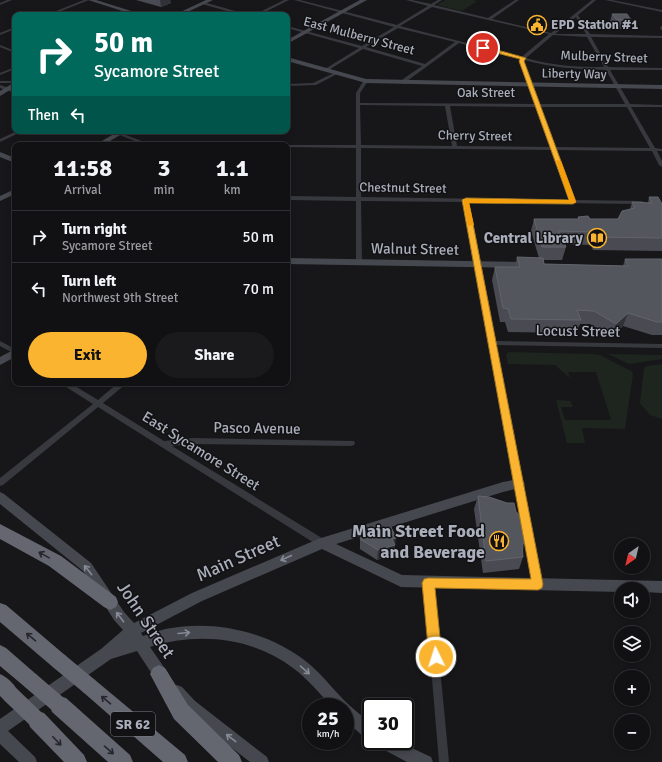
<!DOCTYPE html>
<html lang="en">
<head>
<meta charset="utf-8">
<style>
	:root { --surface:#111114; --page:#1a1a1d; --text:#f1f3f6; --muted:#9c9da0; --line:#303134; --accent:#fab42f }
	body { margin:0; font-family:Signika,sans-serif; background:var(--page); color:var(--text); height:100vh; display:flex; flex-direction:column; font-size:15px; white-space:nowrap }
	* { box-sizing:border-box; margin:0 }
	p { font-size:13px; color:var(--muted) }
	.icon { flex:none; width:22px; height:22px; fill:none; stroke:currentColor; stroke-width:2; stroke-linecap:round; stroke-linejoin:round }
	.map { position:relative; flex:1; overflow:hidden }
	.side { position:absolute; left:12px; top:142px; width:278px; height:244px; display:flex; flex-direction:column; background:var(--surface); border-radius:8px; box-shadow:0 2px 6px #0003,0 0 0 1px var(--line) }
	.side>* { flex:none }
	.banner { position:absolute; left:12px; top:12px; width:278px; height:122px; border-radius:8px; box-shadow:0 2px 6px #0003,0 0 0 1px var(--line); background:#00695c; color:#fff; overflow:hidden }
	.needle { width:26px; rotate:214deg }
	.controls { position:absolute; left:614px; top:538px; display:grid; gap:8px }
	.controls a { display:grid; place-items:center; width:36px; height:36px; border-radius:50%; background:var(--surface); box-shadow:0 2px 6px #0003,0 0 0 1px var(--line); font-size:20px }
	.speed { position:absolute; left:302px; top:698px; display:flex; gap:8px; font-size:20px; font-weight:700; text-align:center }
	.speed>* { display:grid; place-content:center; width:52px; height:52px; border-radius:50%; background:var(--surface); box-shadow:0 2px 6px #0003,0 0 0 1px var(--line); line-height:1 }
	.speed small { font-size:10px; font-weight:400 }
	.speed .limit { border:2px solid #111; border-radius:6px; background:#fff; color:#111 }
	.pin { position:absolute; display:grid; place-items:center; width:34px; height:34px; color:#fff; margin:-17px; border:2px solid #fff; border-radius:50%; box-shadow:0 1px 4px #0007 }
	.me { position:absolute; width:44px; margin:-22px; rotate:356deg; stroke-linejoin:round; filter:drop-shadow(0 0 3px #0008) }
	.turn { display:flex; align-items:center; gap:14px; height:84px; padding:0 16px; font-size:18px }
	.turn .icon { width:52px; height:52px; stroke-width:2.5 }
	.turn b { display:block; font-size:28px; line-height:34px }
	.then { display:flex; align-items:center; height:38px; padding:0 16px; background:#0003; gap:8px; font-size:15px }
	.eta { display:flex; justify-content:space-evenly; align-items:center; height:68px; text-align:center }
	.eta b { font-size:24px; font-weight:800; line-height:28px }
	.primary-button { display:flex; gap:8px; margin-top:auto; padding:8px 16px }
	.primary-button a { flex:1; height:46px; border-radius:24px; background:var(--accent); color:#111; font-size:16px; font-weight:800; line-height:46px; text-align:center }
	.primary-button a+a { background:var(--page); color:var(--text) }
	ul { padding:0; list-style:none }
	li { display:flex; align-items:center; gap:12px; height:52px; padding:0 16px; border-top:1px solid var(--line) }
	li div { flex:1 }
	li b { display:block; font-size:15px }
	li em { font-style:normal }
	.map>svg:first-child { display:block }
</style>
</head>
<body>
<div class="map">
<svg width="662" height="762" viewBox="0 0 662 762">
	<rect width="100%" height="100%" fill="#17171a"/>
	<g fill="#1d251e">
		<path d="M445,0H473L477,1L462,11L437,5Z"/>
		<path d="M509,352L592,354L600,355L631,371L633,374L625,429L582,428L585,443H567L556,400L570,401L573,407H561L565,420H611L596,372H568L570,378L555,365L508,364L506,354Z"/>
		<path d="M608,354L662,355V359L629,364Z"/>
		<path d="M662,364V419L650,415L640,403L644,368L647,366Z"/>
	</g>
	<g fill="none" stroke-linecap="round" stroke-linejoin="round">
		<g fill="#38393f" fill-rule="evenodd">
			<path d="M7,0H12L0,5V3Z"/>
			<path d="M84,0H89L51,15H46Z"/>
			<path d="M284,0H289L259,15H254Z"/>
			<path d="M294,0H300L397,25L428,6L406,0H412L431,4L438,0H442L434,5L488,18L515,0H519L492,19L551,33L592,0H596L578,15L590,34L662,36V38L591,37L608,67L662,68V70H610L630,104L662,105V107H631L655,148L662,149V151H657L662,161V167L659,165L652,151L557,150L575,200L642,201L645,203L644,204L469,202L496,341L662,344V348L496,345L542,584L541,587L538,588L535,587L534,584L464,202L361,201L362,262L359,264L356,262V201L287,200V196L356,197V148L287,147V145H285H356V93L364,80L368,81L360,93V103L535,104L520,61L521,59L459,43L407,81L406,84H404L402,83L403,79L422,66L363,49L327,71H325V69L359,48L287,28V26L362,46L394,27ZM432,7L549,34L525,54L522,57L400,26ZM576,17L586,34H555ZM398,28L455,42L425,64L366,47ZM553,35L587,37L604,67C575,67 554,66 526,58ZM524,60C554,68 576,69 606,70L625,104H540ZM360,105L445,106L452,146L361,145ZM450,106L536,107L551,147L457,146ZM541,107H627L650,148L556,147ZM361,148L552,150L570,200L361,197Z"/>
			<path d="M605,0H612L662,10V12Z"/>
			<path d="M203,2L246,14L247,15H241L202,4Z"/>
			<path d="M661,26H662V30L660,29Z"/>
			<path d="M15,27V29L0,35V33Z"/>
			<path d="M0,45L15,51V53L0,47Z"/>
			<path d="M15,67V69L0,75V73Z"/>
			<path d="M336,72L339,73L316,85L287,86V84L313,83Z"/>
			<rect x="0" y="81" width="15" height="2"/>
			<path d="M0,85L15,90V93L0,88Z"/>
			<path d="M17,131H23L0,142V139Z"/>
			<path d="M109,131H115L144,142L234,144L236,145L143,144Z"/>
			<path d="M0,341L15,349V354L0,346Z"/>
			<path d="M61,383H70L98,400L118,383H127L103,403L164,441L193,438L354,441L355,443L354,445L351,446L193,444L172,446L325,540L326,543L325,546L322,547L319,546L98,407L3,485L0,486V478L93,404L63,385Z"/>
			<path d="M428,579L431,580L432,583L449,762H439L424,583L425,580Z"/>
		</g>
		<g fill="#46484f" fill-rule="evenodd">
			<path d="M88,0H96L144,15H135Z"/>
			<path d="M206,0H213L181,15H174Z"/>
			<path d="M360,0H367L287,44V40Z"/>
			<path d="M287,57L366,79L662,85V89L366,83L287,61Z"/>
			<path d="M15,82V87L0,96V91Z"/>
			<path d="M119,131H127L103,145H95Z"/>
			<path d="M0,152L15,158V163L0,157Z"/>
			<path d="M15,189V194L0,201V196Z"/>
			<path d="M287,258L528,262L532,265L528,268L287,264Z"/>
			<path d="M15,349V357L0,365V357Z"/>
			<path d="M519,479L523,481L525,484L523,487L503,492L336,544L402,575L662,581V593L643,592V589H621V592L401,587L322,549L202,601L141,633L143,636C153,633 162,629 172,628C218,620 271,633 308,663C323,675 334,691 348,704C355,711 364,717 371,724L372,741L366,739L345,720V707H332C320,694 308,679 293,668C252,637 198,632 150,647L168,673L170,678L168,683L163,685L158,683L137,651L111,659L8,731L35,757L37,762H19L0,744V719L101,649L123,630L114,620L83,571L0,504V492L4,494L91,563L124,612L134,623L192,593L318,539L503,482Z"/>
			<path d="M177,685L182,687L195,701L267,757L269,762H250L185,711L172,697L170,692L172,687Z"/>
			<path d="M375,741H397L431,757L433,762H407L377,746Z"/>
		</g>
		<g fill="#646770" fill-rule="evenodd">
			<path d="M0,524L61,556L116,597L118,602L116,607L110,610L104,607L49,566L0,539Z"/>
			<path d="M0,603L6,605L66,656L69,662L66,668L60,671L54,668L0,622Z"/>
			<path d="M0,645L6,648L37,675L40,681L37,687L31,690L25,687L0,666Z"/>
			<path d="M159,665L165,668L188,705L239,755L242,762H218L174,719L150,674L153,668Z"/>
			<path d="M0,674C9,678 16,686 20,695L17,701L11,704L5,701L0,696Z"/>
			<path d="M89,677L95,680L185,755L188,762H163L83,692L80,686L83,680Z"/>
			<path d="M59,696L66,698L130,755L133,762H108L52,712L50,705L52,698Z"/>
			<path d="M37,711L44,713L84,755L87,762H64L30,727L28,720L30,713Z"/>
		</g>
		<g stroke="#646770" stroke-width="17">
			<path d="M60,662L89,686"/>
			<path d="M31,681L59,705"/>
			<path d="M11,695L37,720"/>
		</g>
	</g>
	<g fill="#4a4b52">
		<path d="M136,0H170L171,3L161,7Z"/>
		<path d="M612,14L631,20L629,28L614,29L610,22Z"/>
		<path d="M649,197L662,204V251L593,250L591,245L564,244L566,247L562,260H543L544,264L623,266L625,259H662V335H652L623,326L611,337L590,324H580L576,333L508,332L505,322H500L492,280L495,267H515L517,257L539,258L531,231L534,219H578V217L590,219H618L630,209L632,202L648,203Z"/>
		<path d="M478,496L522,551L523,557L519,569L483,573L474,509Z"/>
		<path d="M360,539L395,547L394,554L377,560L360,549Z"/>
	</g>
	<g fill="#313237">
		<path d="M160,0H170L171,3L161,7Z"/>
		<path d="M628,313L623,326L611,337L616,324Z"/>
		<path d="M396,538L394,554L377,560L378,550L392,539Z"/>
		<path d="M526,541L522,553V545Z"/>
	</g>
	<g fill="#54565d" stroke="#62646c">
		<path d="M612,14H627L631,20H617Z"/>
		<path d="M649,197H658L662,204V238L597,237L595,232L559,231L566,247H542L534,219H579L578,217L588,216L590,219H618L622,211L635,208L632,202L652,203Z"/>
		<path d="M517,257L543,258L544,264L628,266L625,259H662V322H657L628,313L616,324L594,311L577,310L581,320L511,319L508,309L503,308L495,267H520Z"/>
		<path d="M478,496L489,497L507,503H514L516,512L521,516L526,541L522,545L523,557L486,561Z"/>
		<path d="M391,527L396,538L392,539L395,545L378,550L360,539L362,535Z"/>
	</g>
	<defs><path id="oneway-shaft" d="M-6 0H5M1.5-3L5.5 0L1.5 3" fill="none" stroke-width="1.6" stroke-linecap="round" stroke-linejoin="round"/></defs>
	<g stroke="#26272c">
		<use href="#oneway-shaft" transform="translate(44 555) rotate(-151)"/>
		<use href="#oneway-shaft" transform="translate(31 637) rotate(-140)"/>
		<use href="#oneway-shaft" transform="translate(106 700) rotate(-140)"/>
		<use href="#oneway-shaft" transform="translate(57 741) rotate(46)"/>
		<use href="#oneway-shaft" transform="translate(109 750) rotate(41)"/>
	</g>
	<g stroke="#868a95">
		<use href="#oneway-shaft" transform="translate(286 558) rotate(156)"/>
		<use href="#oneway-shaft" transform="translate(88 570) rotate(-129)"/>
		<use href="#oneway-shaft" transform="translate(120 617) rotate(-127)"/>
		<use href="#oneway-shaft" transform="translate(184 633) rotate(-5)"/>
		<use href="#oneway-shaft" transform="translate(305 670) rotate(41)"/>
		<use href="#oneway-shaft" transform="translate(231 738) rotate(-142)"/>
	</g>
	<path fill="#fab42f" stroke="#a2751f" d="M483,46L526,58L524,61L576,202L573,204L469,203L543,584L542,588L538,590L435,588L442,657L440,662L436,663L431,662L429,657L422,583L424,579L428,578L531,579L462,200L466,198L569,200L519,61L520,59L481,49Z"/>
	<path fill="#f59e0b" d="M556,160L561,161L576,202L575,203H469L474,225L468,226L463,199L569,200Z"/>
	<defs>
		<symbol id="civic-ring" viewBox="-11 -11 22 22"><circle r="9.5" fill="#121215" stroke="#fab42f" stroke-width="1.5"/><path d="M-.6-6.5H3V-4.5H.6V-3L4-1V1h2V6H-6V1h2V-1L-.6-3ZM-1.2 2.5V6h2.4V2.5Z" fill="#fab42f"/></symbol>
		<symbol id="library-ring" viewBox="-11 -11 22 22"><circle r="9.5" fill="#121215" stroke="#fab42f" stroke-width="1.5"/><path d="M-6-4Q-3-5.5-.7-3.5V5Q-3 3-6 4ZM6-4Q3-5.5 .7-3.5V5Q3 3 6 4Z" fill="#fab42f"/></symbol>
		<symbol id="restaurant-ring" viewBox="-11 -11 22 22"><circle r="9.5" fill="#121215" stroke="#fab42f" stroke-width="1.5"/><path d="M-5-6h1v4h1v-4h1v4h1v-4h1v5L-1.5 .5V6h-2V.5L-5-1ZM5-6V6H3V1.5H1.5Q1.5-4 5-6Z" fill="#fab42f"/></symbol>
	</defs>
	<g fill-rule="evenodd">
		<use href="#civic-ring" x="526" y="14" width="22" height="22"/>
		<use href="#library-ring" x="586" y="227" width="22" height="22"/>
		<use href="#restaurant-ring" x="488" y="530" width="22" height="22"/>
	</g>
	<g text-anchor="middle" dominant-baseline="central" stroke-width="3" stroke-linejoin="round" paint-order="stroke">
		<g font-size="13" font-weight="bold" fill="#a9aeba" stroke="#121215" text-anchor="start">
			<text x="551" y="25">EPD Station #1</text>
		</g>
		<g font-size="13" fill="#a9aeba" stroke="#121215">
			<text transform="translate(359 36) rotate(15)">East Mulberry Street</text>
			<text transform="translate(604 57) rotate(2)">Mulberry Street</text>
			<text transform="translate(574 74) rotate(1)">Liberty Way</text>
			<text x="486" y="93">Oak Street</text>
			<text transform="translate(475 136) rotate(1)">Cherry Street</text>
			<text transform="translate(403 188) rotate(1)">Chestnut Street</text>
		</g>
		<rect fill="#121215" stroke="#7c7f88" stroke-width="1" x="111" y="712" width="44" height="24" rx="3"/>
		<g font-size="14" font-weight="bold" fill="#a9aeba">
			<text x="133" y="724">SR 62</text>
		</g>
		<g font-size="15" font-weight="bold" fill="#a9aeba" stroke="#121215" text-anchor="end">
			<text x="583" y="238">Central Library</text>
		</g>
		<g font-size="15" fill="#a9aeba" stroke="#121215">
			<text transform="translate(415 249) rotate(1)">Walnut Street</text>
			<text transform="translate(578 331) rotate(1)">Locust Street</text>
			<text transform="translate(257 428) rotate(1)">Pasco Avenue</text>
			<text transform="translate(201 451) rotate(32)">East Sycamore Street</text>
		</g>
		<g font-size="18" font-weight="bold" fill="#a9aeba" stroke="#121215" text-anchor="end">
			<text x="485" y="531">Main Street Food<tspan x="485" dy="21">and Beverage</tspan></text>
		</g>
		<g font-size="18" fill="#a9aeba" stroke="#121215">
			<text transform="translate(238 558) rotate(-24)">Main Street</text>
			<text transform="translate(146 620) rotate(56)">John Street</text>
		</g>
	</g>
</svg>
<div class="controls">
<a><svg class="needle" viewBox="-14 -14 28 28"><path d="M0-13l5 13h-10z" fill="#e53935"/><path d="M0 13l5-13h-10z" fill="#9c9da0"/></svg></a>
<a><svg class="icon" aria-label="sound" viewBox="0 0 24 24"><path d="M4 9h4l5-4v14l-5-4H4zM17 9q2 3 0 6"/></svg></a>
<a><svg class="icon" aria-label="layers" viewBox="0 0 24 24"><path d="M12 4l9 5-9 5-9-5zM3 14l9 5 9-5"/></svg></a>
<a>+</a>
<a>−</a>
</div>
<div class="speed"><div>25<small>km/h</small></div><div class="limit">30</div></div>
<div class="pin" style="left:483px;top:48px;background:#d93025"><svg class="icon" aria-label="arrive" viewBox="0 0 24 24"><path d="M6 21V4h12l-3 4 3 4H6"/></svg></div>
<svg class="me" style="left:436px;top:657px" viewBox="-20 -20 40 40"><circle r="17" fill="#fab42f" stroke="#fff" stroke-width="3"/><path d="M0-11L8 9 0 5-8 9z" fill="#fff"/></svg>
<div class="banner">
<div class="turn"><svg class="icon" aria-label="right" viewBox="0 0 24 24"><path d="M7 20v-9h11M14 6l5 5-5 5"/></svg><div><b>50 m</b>Sycamore Street</div></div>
<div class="then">Then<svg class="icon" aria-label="left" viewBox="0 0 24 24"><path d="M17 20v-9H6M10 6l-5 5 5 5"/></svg></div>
</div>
<section class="side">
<div class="eta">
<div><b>11:58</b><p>Arrival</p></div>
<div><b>3</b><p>min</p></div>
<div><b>1.1</b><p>km</p></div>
</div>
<ul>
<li><svg class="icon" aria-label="right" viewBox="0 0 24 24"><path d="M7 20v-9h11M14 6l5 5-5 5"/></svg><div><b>Turn right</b><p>Sycamore Street</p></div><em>50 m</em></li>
<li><svg class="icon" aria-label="left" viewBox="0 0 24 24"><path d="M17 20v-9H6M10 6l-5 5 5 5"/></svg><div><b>Turn left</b><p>Northwest 9th Street</p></div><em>70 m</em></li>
</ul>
<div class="primary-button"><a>Exit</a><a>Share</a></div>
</section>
</div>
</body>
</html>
